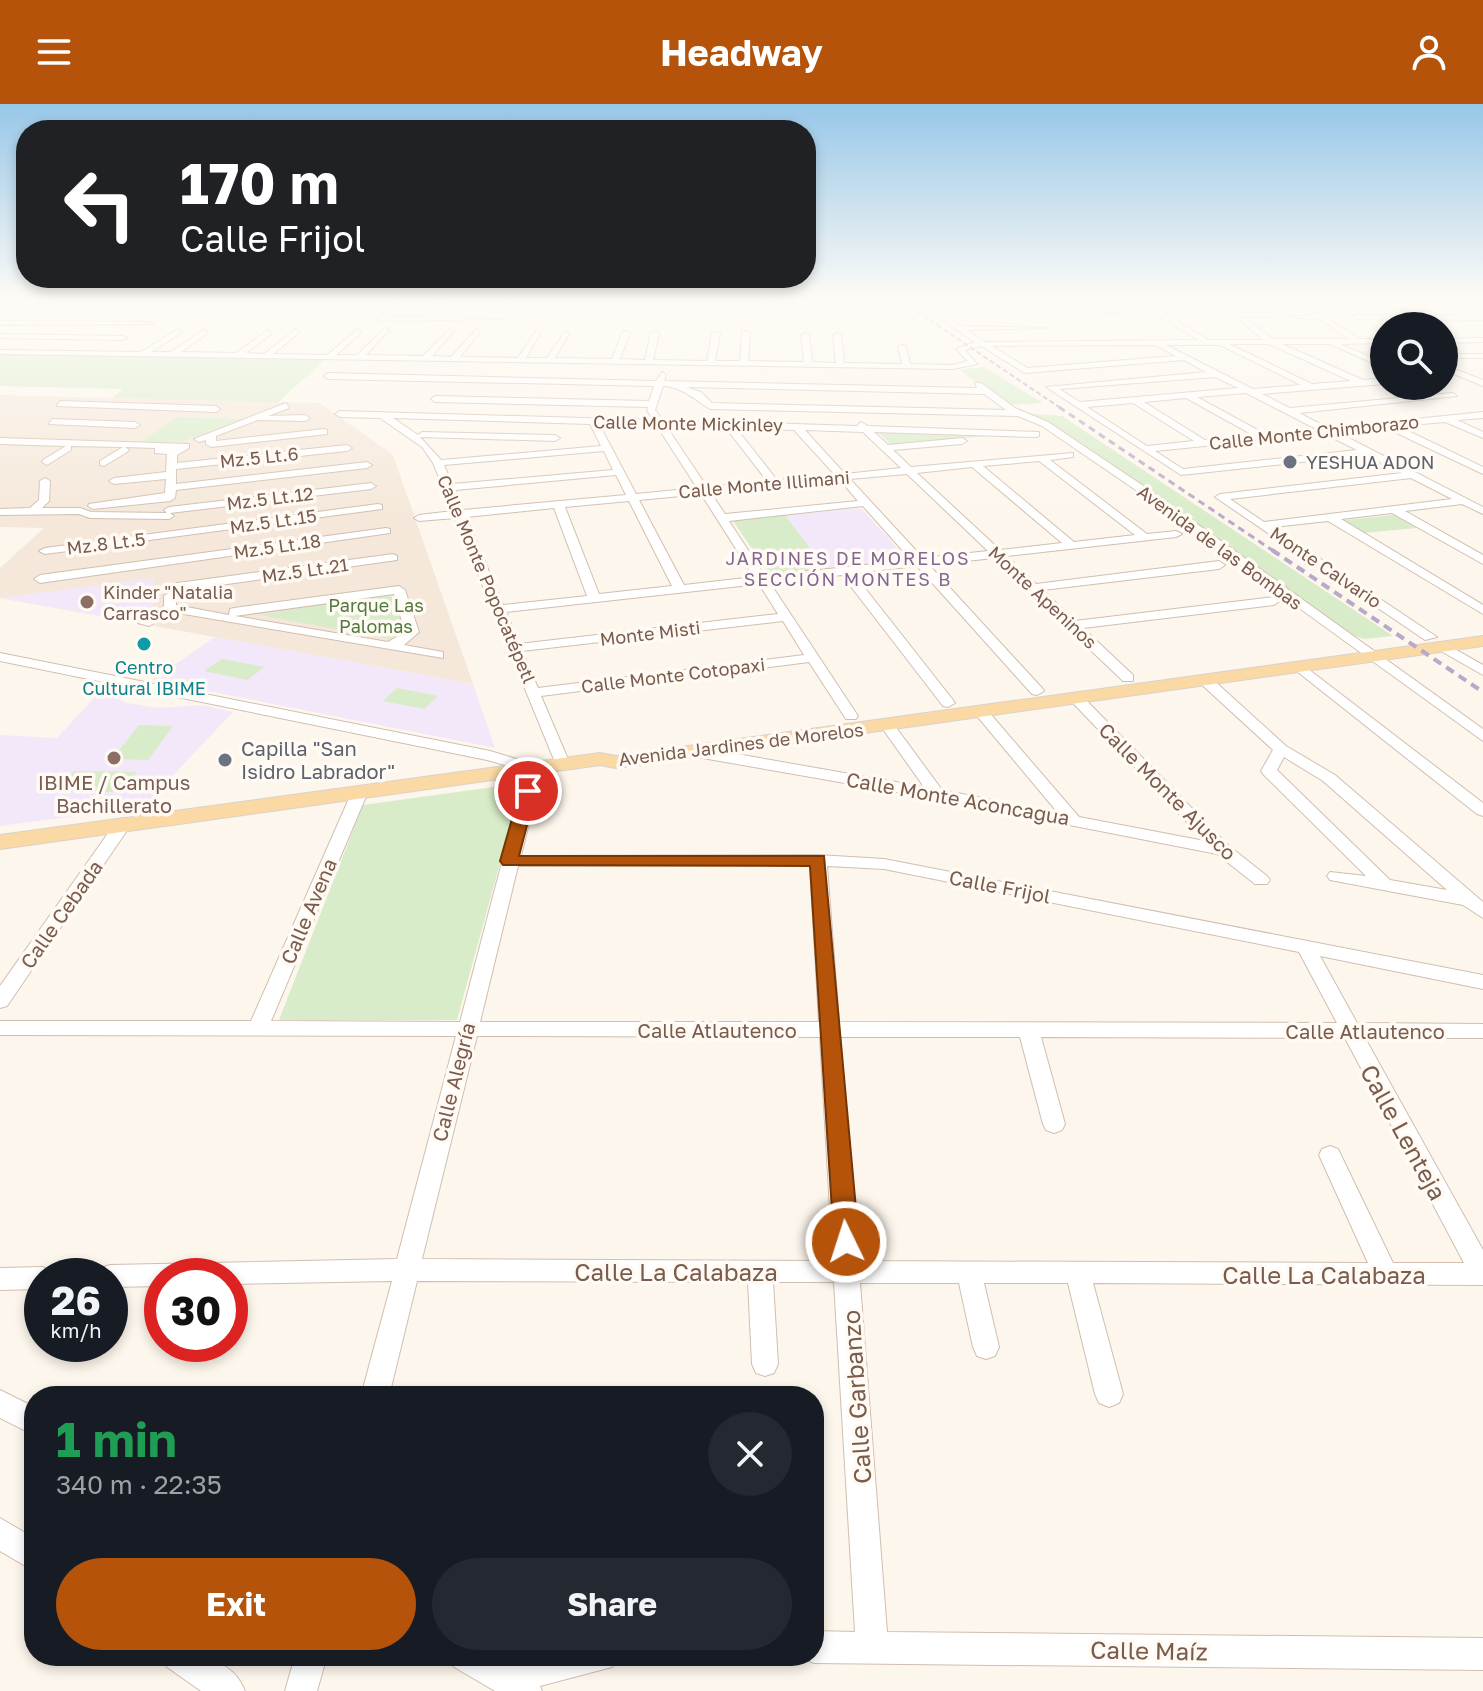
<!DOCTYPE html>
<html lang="en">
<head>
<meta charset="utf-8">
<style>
	:root { --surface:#171b24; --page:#242831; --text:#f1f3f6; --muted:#9ea1a6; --accent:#b45309 }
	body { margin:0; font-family:"Golos Text",sans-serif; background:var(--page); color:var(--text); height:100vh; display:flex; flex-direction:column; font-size:30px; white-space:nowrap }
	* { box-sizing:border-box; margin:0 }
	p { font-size:26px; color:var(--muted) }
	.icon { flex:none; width:44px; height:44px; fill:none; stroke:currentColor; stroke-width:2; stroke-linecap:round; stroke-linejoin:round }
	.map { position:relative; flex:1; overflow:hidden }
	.side { position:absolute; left:24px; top:1282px; width:800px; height:280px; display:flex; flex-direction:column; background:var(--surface); border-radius:32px; box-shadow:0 4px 12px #0003 }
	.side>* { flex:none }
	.guide { position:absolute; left:16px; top:16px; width:800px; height:168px; border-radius:32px; box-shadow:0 4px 12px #0003; background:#202124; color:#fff; overflow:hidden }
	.tools { position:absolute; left:1370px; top:208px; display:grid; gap:16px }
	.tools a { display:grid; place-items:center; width:88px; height:88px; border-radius:50%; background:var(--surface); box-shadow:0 4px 12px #0003; font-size:40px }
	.speed { position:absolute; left:24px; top:1154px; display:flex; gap:16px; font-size:40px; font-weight:700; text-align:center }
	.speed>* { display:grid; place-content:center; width:104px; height:104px; border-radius:50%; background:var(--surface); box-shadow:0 4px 12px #0003; line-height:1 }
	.speed small { font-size:20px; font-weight:400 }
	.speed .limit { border:12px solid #d22; background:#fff; color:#111 }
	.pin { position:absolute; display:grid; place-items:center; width:68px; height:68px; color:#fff; margin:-34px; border:4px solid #fff; border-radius:50%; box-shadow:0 2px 8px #0007 }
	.me { position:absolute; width:88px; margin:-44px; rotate:356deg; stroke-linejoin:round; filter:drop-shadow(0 0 6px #0008) }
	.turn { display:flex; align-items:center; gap:28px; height:168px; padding:0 32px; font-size:36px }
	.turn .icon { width:104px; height:104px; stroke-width:2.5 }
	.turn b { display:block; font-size:56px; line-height:68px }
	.round { display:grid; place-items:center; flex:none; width:84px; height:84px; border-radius:42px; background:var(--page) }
	.headline { display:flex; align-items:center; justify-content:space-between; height:136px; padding:0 32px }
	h1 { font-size:48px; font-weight:700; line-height:60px; color:#1e9e55 }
	.action { display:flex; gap:16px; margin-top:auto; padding:16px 32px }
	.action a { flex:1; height:92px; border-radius:48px; background:var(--accent); color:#fff; font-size:32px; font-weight:700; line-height:92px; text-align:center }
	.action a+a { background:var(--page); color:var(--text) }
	header { display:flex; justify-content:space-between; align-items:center; height:104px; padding:0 32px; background:var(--accent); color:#fff; font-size:36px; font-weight:700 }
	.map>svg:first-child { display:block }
</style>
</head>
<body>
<header><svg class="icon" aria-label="menu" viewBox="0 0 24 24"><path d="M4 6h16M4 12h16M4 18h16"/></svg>Headway<svg class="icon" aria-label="person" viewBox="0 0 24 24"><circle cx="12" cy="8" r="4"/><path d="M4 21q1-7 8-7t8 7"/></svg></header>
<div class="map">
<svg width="1483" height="1587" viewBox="0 0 1483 1587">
	<rect width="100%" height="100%" fill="#fdf6ec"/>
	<path fill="#f5e8da" d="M0,291L320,299L393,351L473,580L0,494V464L44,424L0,423Z"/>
	<g fill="#f3e8fa">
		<path d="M861,404L908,456L826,465L785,411Z"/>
		<path d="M154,474L153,502L129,517L0,494Z"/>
		<path d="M215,533L473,580L495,644L152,576Z"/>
		<path d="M105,582L114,593L127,599L158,604L202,601L233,608L143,703L0,722V631L57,634Z"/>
	</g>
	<g fill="#d8ecc9">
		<path d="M0,251H31L326,255L278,298L112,294L123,285L0,282Z"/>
		<path d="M984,263L1043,299L1008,301L959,266Z"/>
		<path d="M1023,309L1062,312L1393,532L1364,535L1352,531L1161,394Z"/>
		<path d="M177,313L242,315L183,337L140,339Z"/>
		<path d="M876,326L999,331L891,341Z"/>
		<path d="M785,411L826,465L770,471L733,417Z"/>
		<path d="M1394,411L1417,424L1364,429L1343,416Z"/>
		<path d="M387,490L394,495L404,528L390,535L260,511Z"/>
		<path d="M222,555L265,563L247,576L204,567Z"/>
		<path d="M397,584L438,592L424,605L383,597Z"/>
		<path d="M139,621L173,622L148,656L112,655Z"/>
		<path d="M74,667L136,668L122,688L57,687Z"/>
		<path d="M522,679L457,916H279L363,701Z"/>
	</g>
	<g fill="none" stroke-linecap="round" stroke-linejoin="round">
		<defs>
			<g id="minor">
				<path d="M399,194H406L387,213H426L444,194H450L434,213L504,215L377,217Z"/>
				<path d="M853,194H860L885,210L878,212Z"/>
				<path d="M909,194H916L924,199L1072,201L931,203L960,222L1045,224L967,226L985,238L1198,236L1156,210L1107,209L1150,206L1132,194H1139L1155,203L1212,202L1209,206L1163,207L1208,236H1263L1224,202L1226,199L1240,209H1277L1274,213H1245L1273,235H1349L1320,215L1285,213L1314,211L1317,208L1359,235H1384V239L1340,240L1384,259V264L1330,240H1282L1363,276L1384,274V280L1262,290L1290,304L1453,289L1457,292L1299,309L1328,324L1483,308V314L1457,316L1483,328V334L1445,318L1398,322L1483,363V370L1386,324L1337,328L1483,403V410L1462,400L1405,407L1483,451V460L1392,409L1341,415L1483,501V510L1328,417L1273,423L1437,533L1425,536L1215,393L1220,390L1402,369L1366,351L1181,371L1046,283L1206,268L1184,256L1025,269L981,242L965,246L977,260L953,265L0,250V246L141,248L178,225L181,229L151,248H171L205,225L208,229L181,248L236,249L268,226L271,230L246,249L264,250L296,225L299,229L273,250L327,251L358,225L361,229L336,251H357L385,224L389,226L366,251L423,252L449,226L453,228L432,252L451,253L476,226L480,228L460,253L518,254L536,227L540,229L526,254H547L565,228L569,230L555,254L612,255L622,229L626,227L630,229L620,255L645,256L651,229L655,227L659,229L653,256L707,257L712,230L716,228L720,230L715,257H740L742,229L746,227L750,229L748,257L804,258L801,231L805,229L809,231L812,258L836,259L833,231L837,229L841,231L844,259L902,260L898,243L902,241L906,243L910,260L953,261L968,257L956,245L975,238ZM1229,240H1269L1351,277L1312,280ZM1166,241H1220L1301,281L1253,285ZM992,242L1155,241L1176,252L1027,264ZM1215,273L1238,284L1080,298L1059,285ZM1246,289L1316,325L1265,330L1197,293ZM1186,294L1253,331L1205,336L1144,298ZM1133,299L1194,337L1147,342L1087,303ZM1325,330L1357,346L1183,365L1155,347ZM1411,374L1452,395L1264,418L1230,395Z"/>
				<path d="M1418,196L1483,200V204L1416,199Z"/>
				<path d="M1353,211L1483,212V216L1356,215Z"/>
				<path d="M0,217L149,218L153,220L0,221Z"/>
				<path d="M0,230L123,232L127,234L123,236L0,234Z"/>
				<path d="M1483,234V238L1444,239V235Z"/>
				<rect x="1444" y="250" width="39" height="4"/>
				<path d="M1444,261L1483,276V282L1444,266Z"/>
				<path d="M662,268L666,271L664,277L977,284L975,279H981L1015,304L1048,318L1151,387L1483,625V637L1143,391L1042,322L1018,312L710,305C694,295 682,283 663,282L655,306L663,316L857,322L861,318L868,322L1039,328V332L1036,333L874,328L888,341L962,334L967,337L962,340L893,346L911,363L1073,349V353L1050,356L1147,430L1176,427L1182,430L1176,433L1006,452L1036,480L1219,457L1225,461L1219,465L1043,486L1075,517L1274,493L1280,497L1274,501L1083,524L1133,571V577H1123L994,454L929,461L1042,584L1044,587L1037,591L1032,590L917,462L853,469L953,596L955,599L948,603L943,602L842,471L770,479L858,612L856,615H846L809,558L541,592L570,660L567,663H557L455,414L419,417L414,414L419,411L453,407L433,359L422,343L380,314L340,313L335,310L340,307L653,316L647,306L648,303L435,298L431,295L435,292L649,297L654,282L328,275L324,272L328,269L656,277ZM686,283L984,290L1006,306L712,299L701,288ZM393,314L590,320L601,342L441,356L420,333L555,337L560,334L555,331L422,328L418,331ZM599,320L657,322L697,384L636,390ZM666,322L726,324L767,377L707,383ZM736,324L794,326L835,371L777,376ZM805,326L863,328L901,364L845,370ZM604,347L613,366L452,380L444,361ZM1039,357L1135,431L1074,438L983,362ZM972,363L1062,439L1000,446L917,369ZM907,370L988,447L923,454L850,375ZM616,371L626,391L463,406L455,386ZM840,376L858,397L725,410L711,389ZM701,390L754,473L684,481L639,396ZM629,397L672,482L599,490L565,403ZM863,402L911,456L765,472L729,417ZM554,404L587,492L503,501L466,413ZM759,480L778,510L519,540L506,508ZM783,517L804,551L538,584L522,547Z"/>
				<path d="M60,297L216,302L220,305L216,308L57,302Z"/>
				<path d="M286,299L289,304L268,312L305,311L310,314L305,317L258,316L216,332V337L324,325L327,326V330L211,343L206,340V336L199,338L194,335Z"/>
				<path d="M52,315L135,318L140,321L135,324L49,320Z"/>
				<path d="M0,334L189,340V344L177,351V359L347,341L352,344L347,347L176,365V380L367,358L372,361L367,364L176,386L175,394L170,397L93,405L88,402L89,400L165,389L166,375L114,380L109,377L114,374L166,368L167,350L155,349V344L125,343L129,346L127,348L104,362L100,361V357L123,343L71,342V346L47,361L42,358L43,356L66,342L0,340Z"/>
				<path d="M45,374L50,377L49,397L42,404H80L91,408L167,409L164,406L169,403L371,379L376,382L371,385L170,409L174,412L169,415L90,414L79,410L0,411V405L30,404L39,396L40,377Z"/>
				<path d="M378,400L382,401V405L45,450L39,447L45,444Z"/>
				<path d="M386,424L390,425V429L40,479L34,475L40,471Z"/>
				<path d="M393,450L397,452V456L170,488L164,484L170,480Z"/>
				<path d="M399,482L405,486L419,528L404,541L443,548V554L172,508L149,522L138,519L164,502V492L170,488L176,492V501L229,511L230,505L234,504ZM394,490L405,528L388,538L235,512Z"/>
				<path d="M1444,539L1483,561V571L1439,546L1437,543Z"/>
				<path d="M0,549L490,647L540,662L542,665L521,752L818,751L884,755L1483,871V885L1320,852L1357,919L1483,920V934H1365L1483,1146V1181L1093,1179L1123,1290L1119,1299L1109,1303L1099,1299L1095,1290L1068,1179H984L999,1243L995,1252L986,1255L977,1252L973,1243L959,1179H860L887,1528L1483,1534V1566L814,1559L803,1554L802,1552H814V1527L855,1528L834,1178H773L778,1260L774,1269L765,1272L756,1269L752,1260L748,1178L417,1177L389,1292H361L392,1177L230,1180V1172H162V1182L110,1183V1172H98L101,1164L110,1161L397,1155L456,932L0,931V917H251L351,690L359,685L367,690L271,917L460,918L526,667L487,656L0,557ZM810,761L819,918H480L518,762ZM827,762L884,765L1299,848L1337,919L839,918ZM477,932L820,933L833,1157L422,1155ZM840,933H1020L1043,1020L1046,1026L1054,1029L1062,1026L1065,1020L1041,933L1345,934L1464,1159H1393L1338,1045L1330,1042L1322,1045L1319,1051L1368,1159L858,1157Z"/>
				<path d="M1299,558L1483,699V712L1477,710L1294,565V559Z"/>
				<path d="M1205,572L1210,573L1286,642L1335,671L1483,798V814L1463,801L1330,776L1327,772L1330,768L1366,772L1263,670L1261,667L1273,646L1200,579L1198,576ZM1284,653L1323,677L1447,786L1390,776L1277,666Z"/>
				<path d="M1077,591L1082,592L1229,742L1267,772L1270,776L1267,780H1255L1217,750L937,695L691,652L683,647L691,642L924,683L880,621L887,617L892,618L942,686L1058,709L977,612V606H987L1079,713L1205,737L1072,598V592Z"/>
				<path d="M122,717L130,722L7,902L0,904V882L116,718Z"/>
				<path d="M42,1163L51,1166L54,1172H42V1185L0,1186V1164Z"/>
				<path d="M0,1286L34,1303V1331L0,1314Z"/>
				<path d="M0,1414L34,1434V1467L0,1447Z"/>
				<path d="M162,1552C194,1552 231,1551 245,1587H201L167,1563Z"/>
				<path d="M295,1552H327L317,1587H285Z"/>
				<path d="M449,1552H496L506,1558L531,1552H617L612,1563L540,1582L542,1587H495L454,1563Z"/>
			</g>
			<path id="major" d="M1483,532V542L616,664L600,661L0,745V731L600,649L616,652Z"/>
		</defs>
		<use href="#minor" stroke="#d1beb0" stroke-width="2"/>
		<use href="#major" stroke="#dad1cd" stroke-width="2"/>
		<use href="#minor" fill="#fff" fill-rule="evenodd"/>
		<use href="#major" fill="#fbd9a5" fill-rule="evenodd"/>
		<path stroke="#b9a8c9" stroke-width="2" stroke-dasharray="5 3" stroke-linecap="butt" d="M897,194L1062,305"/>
		<path stroke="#b9a8c9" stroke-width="3" stroke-dasharray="7 5" stroke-linecap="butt" d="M1059,303L1275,448"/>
		<path stroke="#b9a8c9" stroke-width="4" stroke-dasharray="9 6" stroke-linecap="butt" d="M1272,446L1483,588"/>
	</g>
	<linearGradient id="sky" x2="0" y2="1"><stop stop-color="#97c7e8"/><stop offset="0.47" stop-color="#fefbf6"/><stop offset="1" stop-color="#fefbf6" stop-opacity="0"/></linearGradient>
	<rect width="1483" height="416" fill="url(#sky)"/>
	<path fill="#b45309" stroke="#753606" stroke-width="2" d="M528,682L536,687L519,752H824L859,1138L855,1145L846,1148L837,1145L834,1138L810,762L503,761L500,757L520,687Z"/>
	<g fill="#6b7280" stroke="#fffaf3" stroke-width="3">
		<circle cx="1290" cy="358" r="8"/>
		<circle cx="225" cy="656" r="8"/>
	</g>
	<g fill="#8d6e63" stroke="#fffaf3" stroke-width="3">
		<circle cx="87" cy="498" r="8"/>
		<circle cx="114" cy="654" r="8"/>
	</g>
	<circle fill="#0f9aa8" stroke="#fffaf3" stroke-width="3" cx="144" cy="540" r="8"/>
	<g text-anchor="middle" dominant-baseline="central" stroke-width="7" stroke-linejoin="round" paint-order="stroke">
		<g font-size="18" fill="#7a5c4d" stroke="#fffaf3">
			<text transform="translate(688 319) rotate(1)">Calle Monte Mickinley</text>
			<text transform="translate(1314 328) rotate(-6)">Calle Monte Chimborazo</text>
			<text transform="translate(259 353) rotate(-6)">Mz.5 Lt.6</text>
			<text transform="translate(764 380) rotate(-5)">Calle Monte Illimani</text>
			<text transform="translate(270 394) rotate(-7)">Mz.5 Lt.12</text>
			<text transform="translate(273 417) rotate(-8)">Mz.5 Lt.15</text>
			<text transform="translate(106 439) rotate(-7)">Mz.8 Lt.5</text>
			<text transform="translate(277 442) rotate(-8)">Mz.5 Lt.18</text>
			<text transform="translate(1220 443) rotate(36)">Avenida de las Bombas</text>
			<text transform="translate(1326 463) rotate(34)">Monte Calvario</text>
			<text transform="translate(305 466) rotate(-8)">Mz.5 Lt.21</text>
			<text transform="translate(487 475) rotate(67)">Calle Monte Popocatépetl</text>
			<text transform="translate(1043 493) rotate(43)">Monte Apeninos</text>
			<text transform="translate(650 529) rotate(-7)">Monte Misti</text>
			<text transform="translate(673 571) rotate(-7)">Calle Monte Cotopaxi</text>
			<text transform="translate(741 640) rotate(-7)">Avenida Jardines de Morelos</text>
		</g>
		<g font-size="18" fill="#5b616d" stroke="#fffaf3" text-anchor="start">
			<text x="1306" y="358">YESHUA ADON</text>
		</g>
		<g font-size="18" letter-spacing="2" fill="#846695" stroke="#fffaf3">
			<text x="848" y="454">JARDINES DE MORELOS<tspan x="848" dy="21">SECCIÓN MONTES B</tspan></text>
		</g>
		<g font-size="18" fill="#785e54" stroke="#fffaf3" text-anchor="start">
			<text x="103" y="488">Kinder "Natalia<tspan x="103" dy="21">Carrasco"</tspan></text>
		</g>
		<g font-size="18" fill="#537a41" stroke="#fffaf3">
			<text x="376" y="501">Parque Las<tspan x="376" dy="21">Palomas</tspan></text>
		</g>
		<g font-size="18" fill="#0d838f" stroke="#fffaf3">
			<text x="144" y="563">Centro<tspan x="144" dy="21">Cultural IBIME</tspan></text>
		</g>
		<g font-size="20" fill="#5b616d" stroke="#fffaf3" text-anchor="start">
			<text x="241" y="644">Capilla "San<tspan x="241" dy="23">Isidro Labrador"</tspan></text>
		</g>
		<g font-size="20" fill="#785e54" stroke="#fffaf3">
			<text x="114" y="678">IBIME / Campus<tspan x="114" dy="23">Bachillerato</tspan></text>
		</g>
		<g font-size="20" fill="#7a5c4d" stroke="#fffaf3">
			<text transform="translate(1168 687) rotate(45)">Calle Monte Ajusco</text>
			<text transform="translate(958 694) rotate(10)">Calle Monte Aconcagua</text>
			<text transform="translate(1000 782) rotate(11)">Calle Frijol</text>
			<text transform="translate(308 807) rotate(-67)">Calle Avena</text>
			<text transform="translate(61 810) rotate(-55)">Calle Cebada</text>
			<text x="717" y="926">Calle Atlautenco</text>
			<text x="1365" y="927">Calle Atlautenco</text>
			<text transform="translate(453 978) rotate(-76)">Calle Alegría</text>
		</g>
		<g font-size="24" fill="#7a5c4d" stroke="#fffaf3">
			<text transform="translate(1404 1028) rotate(61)">Calle Lenteja</text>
			<text x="676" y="1167">Calle La Calabaza</text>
			<text x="1324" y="1170">Calle La Calabaza</text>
			<text transform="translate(856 1293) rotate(-94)">Calle Garbanzo</text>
			<text transform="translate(1149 1546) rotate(1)">Calle Maíz</text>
		</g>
	</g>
</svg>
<div class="tools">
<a><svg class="icon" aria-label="search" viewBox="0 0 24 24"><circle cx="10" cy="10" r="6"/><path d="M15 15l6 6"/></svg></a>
</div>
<div class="speed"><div>26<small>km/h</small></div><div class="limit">30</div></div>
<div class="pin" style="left:528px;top:687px;background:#d93025"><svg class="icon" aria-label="arrive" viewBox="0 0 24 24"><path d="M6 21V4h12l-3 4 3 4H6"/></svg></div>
<svg class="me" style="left:846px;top:1138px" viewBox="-20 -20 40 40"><circle r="17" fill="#b45309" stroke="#fff" stroke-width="3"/><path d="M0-11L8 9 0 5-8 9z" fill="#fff"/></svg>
<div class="guide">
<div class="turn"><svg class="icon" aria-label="left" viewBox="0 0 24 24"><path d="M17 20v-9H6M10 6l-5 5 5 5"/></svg><div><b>170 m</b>Calle Frijol</div></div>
</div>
<section class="side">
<div class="headline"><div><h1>1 min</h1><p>340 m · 22:35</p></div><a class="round"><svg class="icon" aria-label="close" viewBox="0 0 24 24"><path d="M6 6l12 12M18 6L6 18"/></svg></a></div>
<div class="action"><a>Exit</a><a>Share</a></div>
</section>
</div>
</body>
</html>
